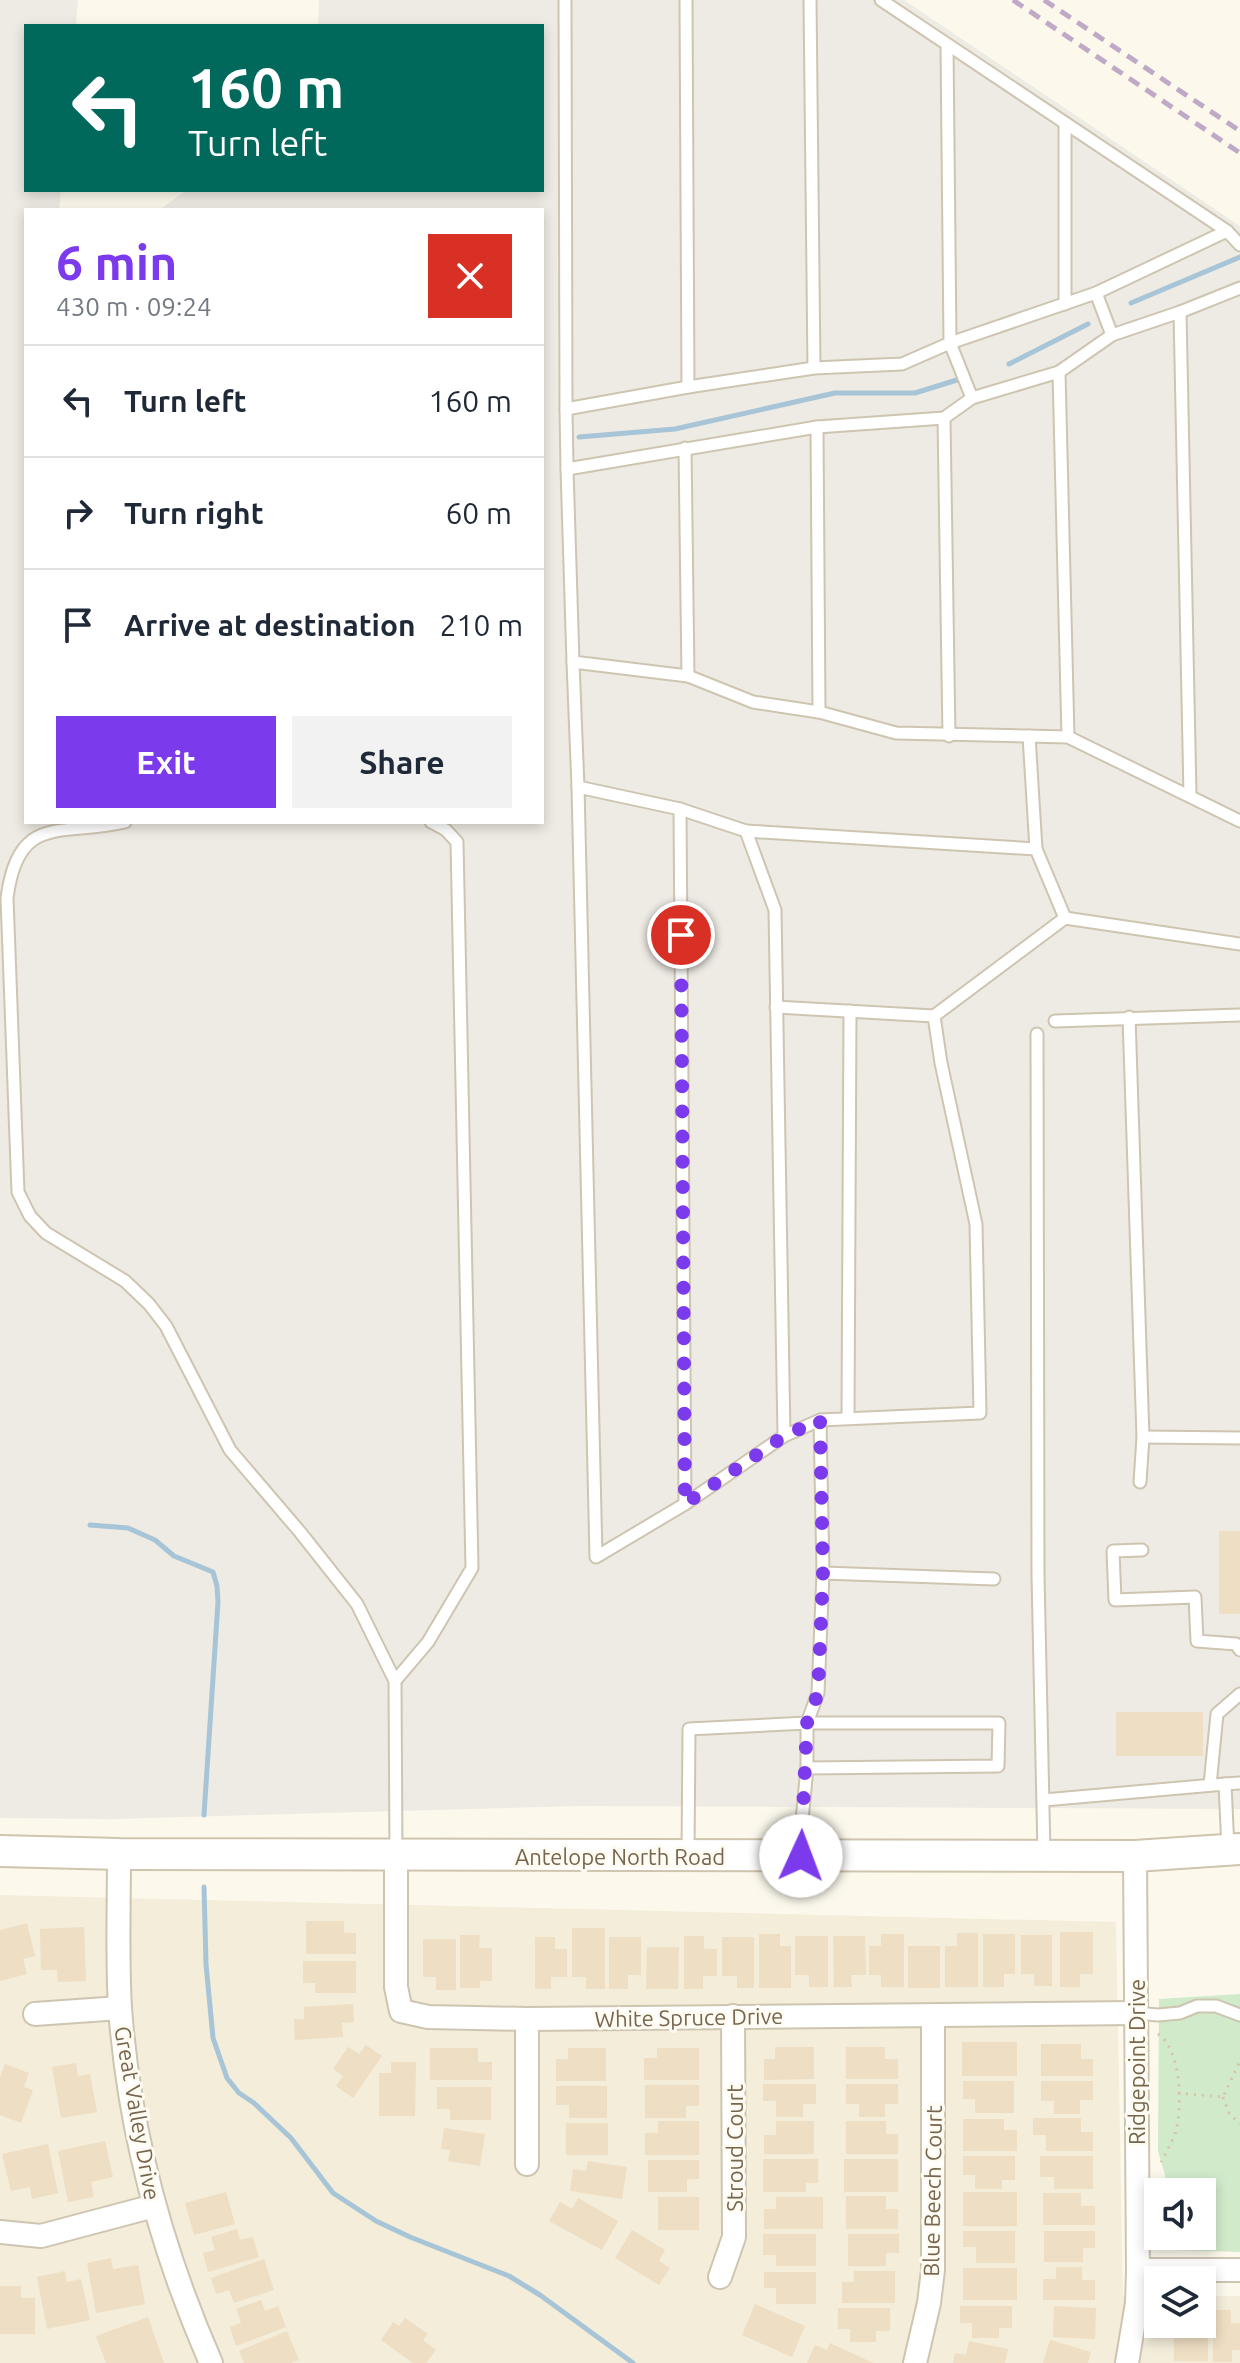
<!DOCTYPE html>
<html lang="en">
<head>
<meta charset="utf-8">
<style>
	:root { --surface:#fff; --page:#f2f2f3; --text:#1f2937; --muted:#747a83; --line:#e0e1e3; --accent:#7c3aed }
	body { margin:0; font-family:Ubuntu,sans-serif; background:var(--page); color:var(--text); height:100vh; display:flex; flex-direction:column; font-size:30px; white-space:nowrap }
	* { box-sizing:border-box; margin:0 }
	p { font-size:26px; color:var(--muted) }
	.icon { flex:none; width:44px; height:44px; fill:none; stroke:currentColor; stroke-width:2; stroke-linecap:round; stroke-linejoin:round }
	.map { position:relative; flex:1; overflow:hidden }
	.panel { position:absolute; left:24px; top:208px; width:520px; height:616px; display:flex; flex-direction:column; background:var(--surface); border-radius:0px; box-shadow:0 4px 12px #0003 }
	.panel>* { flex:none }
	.top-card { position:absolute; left:24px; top:24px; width:520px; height:168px; border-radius:0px; box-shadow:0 4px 12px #0003; background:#00695c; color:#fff; overflow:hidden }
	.controls { position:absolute; left:1144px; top:2178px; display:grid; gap:16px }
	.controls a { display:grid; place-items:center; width:72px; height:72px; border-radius:0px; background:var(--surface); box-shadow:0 4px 12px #0003; font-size:40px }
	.pin { position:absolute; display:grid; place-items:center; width:68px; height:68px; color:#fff; margin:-34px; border:4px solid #fff; border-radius:50%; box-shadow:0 2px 8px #0007 }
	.me { position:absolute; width:88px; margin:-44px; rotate:2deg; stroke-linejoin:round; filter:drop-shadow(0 0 6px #0008) }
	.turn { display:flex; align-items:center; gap:28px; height:168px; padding:0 32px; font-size:36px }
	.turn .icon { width:104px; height:104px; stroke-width:2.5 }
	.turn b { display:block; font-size:56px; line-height:68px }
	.round { display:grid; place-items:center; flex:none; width:84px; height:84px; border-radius:0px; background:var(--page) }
	.summary { display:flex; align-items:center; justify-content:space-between; height:136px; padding:0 32px }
	h1 { font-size:48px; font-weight:600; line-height:60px; color:var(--accent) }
	.cta { display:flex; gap:16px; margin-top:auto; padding:16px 32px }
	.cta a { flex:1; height:92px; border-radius:0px; background:var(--accent); color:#fff; font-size:32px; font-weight:600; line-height:92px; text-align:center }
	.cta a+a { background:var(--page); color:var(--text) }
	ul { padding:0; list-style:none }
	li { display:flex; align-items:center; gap:24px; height:112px; padding:0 32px; border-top:2px solid var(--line) }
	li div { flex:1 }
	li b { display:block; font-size:30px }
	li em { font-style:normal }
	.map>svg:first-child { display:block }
</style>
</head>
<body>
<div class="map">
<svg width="1240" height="2363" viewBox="0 0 1240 2363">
	<rect width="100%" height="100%" fill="#fcf9ec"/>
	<path fill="#f3edda" d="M0,1895L1116,1922L1123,2296L1158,2297V2324H1202V2296H1240V2363H0Z"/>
	<path fill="#eeebe4" d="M0,0H78L76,26H26V190H61L59,210H26V822H542V210H159L187,190H542V26H318L319,0H904L1240,226V1809L577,1806L114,1819L0,1818Z"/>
	<path fill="#d0eaca" d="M1240,1994V2252L1173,2250L1166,2236H1202V2192H1165V2175L1158,2151L1159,1999Z"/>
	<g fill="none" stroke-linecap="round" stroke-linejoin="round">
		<g stroke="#a7c5d7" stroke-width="5">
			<path d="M1131,303L1240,257"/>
			<path d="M1009,364L1088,324"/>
			<path d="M579,437L675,429L835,393H915L960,379"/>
			<path d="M90,1525L128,1528L155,1540L174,1556L213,1572L217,1586L218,1602L204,1815"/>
			<path d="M204,1887L206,1964L213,2038L227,2078L239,2093L254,2103L291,2138L333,2193L376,2221L410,2237L509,2276L540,2295L633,2363"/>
		</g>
	</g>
	<g fill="#eedec3">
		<rect x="1219" y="1531" width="21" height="83"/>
		<rect x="1116" y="1712" width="87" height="44"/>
		<path d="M306,1921H344V1933H356V1954H306Z"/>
		<path d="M27,1923L35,1956L23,1959L27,1974L0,1981V1930Z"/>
		<path d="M84,1927L86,1981L58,1982L57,1970H41L40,1929Z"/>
		<path d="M572,1928H605V1989H586V1977H572Z"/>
		<path d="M1060,1932H1093V1974H1080V1987H1060Z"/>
		<path d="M957,1933H978V1987H945V1946H957Z"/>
		<path d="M759,1934H780V1946H791V1988H759Z"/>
		<path d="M881,1934H904V1987H881V1975H869V1946H881Z"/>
		<path d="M983,1934H1015V1974H1004V1987H983Z"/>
		<path d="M460,1935H480L479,1948H492V1981H480V1988H460Z"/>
		<path d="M1021,1935H1052V1986H1034V1974H1021Z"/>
		<path d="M684,1936H704V1949H717V1976H703V1989H684Z"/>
		<path d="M795,1936H828V1987H809V1975H795Z"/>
		<path d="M833,1936H865L866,1975H851L852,1987H834Z"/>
		<path d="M535,1937H555V1949H567V1977H551V1989H535Z"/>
		<path d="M609,1937H641V1975H628V1989H609Z"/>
		<path d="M722,1937H754V1988H737V1976H722Z"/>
		<path d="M423,1939H456V1990H436V1977H423Z"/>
		<rect x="908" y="1946" width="32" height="42"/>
		<path d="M647,1947H679L678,1989H646Z"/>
		<path d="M303,1961H356V1993H315V1983H303Z"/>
		<path d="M353,2004L354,2022L342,2023L343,2037L295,2040L294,2019H304V2007Z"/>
		<rect x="962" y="2042" width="55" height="34"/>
		<path d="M1041,2044H1081V2059H1093V2076H1041Z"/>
		<path d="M366,2045L382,2056L353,2098L336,2086L343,2076L333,2069L348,2047L359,2054Z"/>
		<path d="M775,2047H814V2079L764,2080V2059H775Z"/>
		<path d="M846,2047H885V2059H898V2079H846Z"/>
		<path d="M430,2048H478V2062H492V2080H430Z"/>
		<path d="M568,2048H606V2081H556V2059H568Z"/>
		<path d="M657,2048H699V2080H644V2058H657Z"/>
		<path d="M391,2062H416L415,2116H379V2073H391Z"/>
		<path d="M76,2063L78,2076L90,2074L97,2112L61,2118L52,2067Z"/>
		<path d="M5,2064L29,2073L24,2087L33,2090L21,2123L0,2115V2077Z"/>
		<path d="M963,2081H1014V2113H975V2099H963Z"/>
		<path d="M1041,2081H1093V2100H1080V2114H1054V2101H1041Z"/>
		<path d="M763,2084H816V2104H803V2117H776V2101H763Z"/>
		<path d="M846,2084H898V2104H885V2117H859V2104H846Z"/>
		<path d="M645,2085H699V2106H686V2118H645Z"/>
		<path d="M556,2086H607V2118H569V2105H556Z"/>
		<path d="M437,2087H491V2120H450V2109H437Z"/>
		<path d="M1033,2118H1081V2132H1093V2151H1046V2135H1033Z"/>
		<path d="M963,2119H1004V2130H1017V2151H963Z"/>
		<path d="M658,2121H699V2155H645V2133H658Z"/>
		<path d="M776,2121H814V2154H764V2135H776Z"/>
		<path d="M846,2121H886V2134H898V2154H846Z"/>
		<rect x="566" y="2123" width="42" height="32"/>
		<path d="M444,2128L485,2134L480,2166L448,2161L450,2150L441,2149Z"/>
		<path d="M105,2141L113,2177L91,2182L94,2197L68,2202L58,2151Z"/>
		<path d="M48,2144L58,2193L32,2199L30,2187L11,2191L2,2154Z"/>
		<path d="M963,2156H1015V2180H1002V2189H975V2175H963Z"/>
		<path d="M1040,2156H1093V2189H1054V2177H1040Z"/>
		<path d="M763,2159H818V2183H806V2192H763Z"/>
		<rect x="844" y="2159" width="54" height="33"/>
		<path d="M648,2160H699V2179H687V2192H648Z"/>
		<path d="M588,2161L627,2167L622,2199L570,2191L573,2169L586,2171Z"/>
		<path d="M226,2192L235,2224L194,2235L185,2203Z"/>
		<rect x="963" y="2192" width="54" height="34"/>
		<path d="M1043,2193H1081V2206H1095V2225H1043Z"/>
		<path d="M846,2196H886V2209H898V2229H846Z"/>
		<rect x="658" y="2197" width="41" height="33"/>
		<path d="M776,2197H823V2229H764V2209H776Z"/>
		<path d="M578,2198L618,2221L602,2250L549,2221L560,2202L572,2209Z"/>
		<path d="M237,2229L240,2240L253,2237L259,2257L208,2272L203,2253L215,2250L211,2237Z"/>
		<path d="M632,2230L665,2250L659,2261L670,2268L659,2285L615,2258Z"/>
		<path d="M963,2231H1015V2263H976V2247H963Z"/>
		<path d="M1044,2231H1095V2248H1083V2262H1044Z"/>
		<path d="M763,2234H816V2266H776V2255H763Z"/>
		<path d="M848,2234H899V2253H886V2266H848Z"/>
		<path d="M111,2258L113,2269L138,2265L145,2304L96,2313L87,2263Z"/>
		<path d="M264,2259L274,2290L234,2303L229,2290L216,2294L211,2278Z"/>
		<path d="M1056,2267H1082V2280H1095V2300H1043V2279H1056Z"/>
		<rect x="963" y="2268" width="54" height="32"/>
		<path d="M65,2271L67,2282L81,2279L90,2320L47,2329L37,2277Z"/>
		<path d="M854,2271H895V2303H842V2282H854Z"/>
		<path d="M764,2272H816V2304H776V2288H764Z"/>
		<path d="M0,2286H21V2298H35V2334H0Z"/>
		<path d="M261,2300L265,2311L278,2306L286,2327L236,2346L230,2327L241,2323L236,2309Z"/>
		<path d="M755,2304L805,2326L792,2357L742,2335Z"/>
		<path d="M960,2306H1012V2328H999V2338H972V2323H960Z"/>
		<path d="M1054,2306L1096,2308L1095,2339L1053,2337Z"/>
		<path d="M838,2308H890V2331H876V2342H850V2329H838Z"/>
		<path d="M1202,2310H1208V2361H1174V2324H1202Z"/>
		<path d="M1213,2310H1231V2323H1240V2350H1232V2362H1213Z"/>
		<path d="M148,2317L164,2363H106L96,2336Z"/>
		<path d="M405,2318L428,2334L423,2340L436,2350L426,2363H413L381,2340L393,2322L399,2326Z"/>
		<path d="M287,2331L299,2360L291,2363H244L239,2351Z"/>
		<path d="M1050,2340L1091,2352L1088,2363H1043Z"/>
		<path d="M969,2341L1008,2349L1005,2363H953L955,2353L966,2355Z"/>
		<path d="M830,2343L873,2363H807L815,2345L827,2350Z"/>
	</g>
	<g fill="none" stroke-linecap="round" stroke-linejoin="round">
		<defs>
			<g id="service">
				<path d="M565,0L566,409L688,387L814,368L902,364L950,343L1096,293L1227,231"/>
				<path d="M686,0L688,387"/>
				<path d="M810,0L814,368"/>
				<path d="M881,0L1227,231L1240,245"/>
				<path d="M947,45L950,343L972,398"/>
				<path d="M1065,123V304"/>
				<path d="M1240,288L1180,312L1112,335L1059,372L972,398L944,418L817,427L567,469L573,662L688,676L753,702L819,712L896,733L1068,737L1240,821"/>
				<path d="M1096,293L1112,335"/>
				<path d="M1180,312L1190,795"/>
				<path d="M1059,372L1068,737"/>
				<path d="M566,409L567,469"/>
				<path d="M944,418L949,736"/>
				<path d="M817,427L819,712"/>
				<path d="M685,448L688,676"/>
				<path d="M573,662L578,787"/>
				<path d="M1029,736L1036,849"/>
				<path d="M680,809L685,1504"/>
				<path d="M125,822C62,837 18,812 7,898L18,1192L30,1216L46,1233L125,1281L149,1304L166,1326L230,1450L300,1532L357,1604L395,1681L396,1855"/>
				<path d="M746,831L1036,849L1065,918"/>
				<path d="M776,1007L934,1016L941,1063L976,1224L980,1413L820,1420"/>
				<path d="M934,1016L1065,918L1240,944"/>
				<path d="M1129,1017L1143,1437L1140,1482"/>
				<path d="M1055,1021L1240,1015"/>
				<path d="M1037,1034L1038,1575L1044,1854"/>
				<path d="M848,1418L850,1011"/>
				<path d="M784,1436L775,910L746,831L680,809L578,787L596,1557L685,1504L784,1436L820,1420L823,1573"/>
				<path d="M1143,1437L1240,1438"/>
				<path d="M1142,1550L1113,1551L1115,1600L1195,1597L1197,1641L1236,1644L1240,1650"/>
				<path d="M395,1681L428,1642L472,1568L457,842L446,830L431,822"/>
				<path d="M1225,1784L1240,1783"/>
				<path d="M1210,1785L1217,1714L1240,1694"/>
				<path d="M1044,1800L1225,1784L1228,1849"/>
				<path d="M688,1855L689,1729L807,1723V1768L998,1766L999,1723H807L818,1693L823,1573L994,1579"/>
				<path d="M801,1855L800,1841L807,1768"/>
				<path d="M1136,2013L1158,2015L1180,2013L1197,2006H1216L1240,2015"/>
			</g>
			<g id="minor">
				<path d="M119,1854C119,1905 117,1957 120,2008C129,2130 162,2251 211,2363"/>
				<path d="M396,1855V1987L401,2011L428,2017L527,2019L1135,2013"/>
				<path d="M35,2014L120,2008"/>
				<path d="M527,2019V2164"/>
				<path d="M0,2232L41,2236L154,2206"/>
				<path d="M1138,2270H1240"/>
				<path d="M720,2277L734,2237L733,2016"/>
				<path d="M915,2363L929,2303L933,2270V2016"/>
				<path d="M1127,2363L1137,2303L1138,2270L1135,1856"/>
			</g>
			<path id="secondary" d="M0,1851L119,1854L1135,1856L1240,1849"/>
		</defs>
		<use href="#service" stroke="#cec5b1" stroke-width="15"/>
		<use href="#minor" stroke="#cec5b1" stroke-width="26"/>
		<use href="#secondary" stroke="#cfc4ad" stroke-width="34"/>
		<g stroke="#d6c4a7" stroke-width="3" stroke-dasharray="2 6" stroke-linecap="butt">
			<path d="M1158,2034C1182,2050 1183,2109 1175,2134C1171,2144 1166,2153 1161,2162"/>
			<path d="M1178,2093L1223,2097L1240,2061"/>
			<path d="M1223,2097L1229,2113L1240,2124"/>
		</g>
		<use href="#service" stroke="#fff" stroke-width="11"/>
		<use href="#minor" stroke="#fff" stroke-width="22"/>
		<use href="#secondary" stroke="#fff" stroke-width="30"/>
		<g stroke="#c0a9c7" stroke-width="5" stroke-dasharray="12 8" stroke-linecap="butt">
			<path d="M1013,0L1240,153"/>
			<path d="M1044,0L1240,131"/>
		</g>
	</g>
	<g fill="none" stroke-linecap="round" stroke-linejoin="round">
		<path stroke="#7c3aed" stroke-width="14" stroke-dasharray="0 25.2" d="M681,935L685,1504L784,1436L820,1420L823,1573L818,1693L807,1723L801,1856"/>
	</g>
	<g text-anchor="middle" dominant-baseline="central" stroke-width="6" stroke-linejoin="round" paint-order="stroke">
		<g font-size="22" fill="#77664f" stroke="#fefcf2">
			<text x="620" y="1856">Antelope North Road</text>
			<text transform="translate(689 2017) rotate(-1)">White Spruce Drive</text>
			<text transform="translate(1136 2062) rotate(-90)">Ridgepoint Drive</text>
			<text transform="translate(138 2113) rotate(80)">Great Valley Drive</text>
			<text transform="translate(734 2148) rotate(-90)">Stroud Court</text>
			<text transform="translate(932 2191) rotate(-89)">Blue Beech Court</text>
		</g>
	</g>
</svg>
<div class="controls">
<a><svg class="icon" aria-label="sound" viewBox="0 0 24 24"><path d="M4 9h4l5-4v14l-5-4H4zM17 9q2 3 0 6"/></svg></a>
<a><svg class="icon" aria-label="layers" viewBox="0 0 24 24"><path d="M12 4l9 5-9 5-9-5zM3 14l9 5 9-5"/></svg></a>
</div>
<div class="pin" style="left:681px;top:935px;background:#d93025"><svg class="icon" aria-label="arrive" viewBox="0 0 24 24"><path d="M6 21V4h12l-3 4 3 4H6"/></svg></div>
<svg class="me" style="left:801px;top:1856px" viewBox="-20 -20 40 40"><circle r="19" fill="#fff"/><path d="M0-13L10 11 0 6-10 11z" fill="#7c3aed"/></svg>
<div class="top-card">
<div class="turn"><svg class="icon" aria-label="left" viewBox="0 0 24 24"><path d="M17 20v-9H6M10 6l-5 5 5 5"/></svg><div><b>160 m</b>Turn left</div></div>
</div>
<section class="panel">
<div class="summary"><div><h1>6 min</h1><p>430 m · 09:24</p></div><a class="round" style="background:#d93025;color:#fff"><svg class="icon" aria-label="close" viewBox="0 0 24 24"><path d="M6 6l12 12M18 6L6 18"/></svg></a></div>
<ul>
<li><svg class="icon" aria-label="left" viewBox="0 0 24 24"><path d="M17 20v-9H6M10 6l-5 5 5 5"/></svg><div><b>Turn left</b></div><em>160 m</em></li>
<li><svg class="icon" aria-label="right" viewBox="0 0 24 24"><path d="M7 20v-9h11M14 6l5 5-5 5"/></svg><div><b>Turn right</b></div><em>60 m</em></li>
<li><svg class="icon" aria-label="arrive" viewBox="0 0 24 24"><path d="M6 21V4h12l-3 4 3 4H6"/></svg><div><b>Arrive at destination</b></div><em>210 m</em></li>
</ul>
<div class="cta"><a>Exit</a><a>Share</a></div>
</section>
</div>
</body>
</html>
